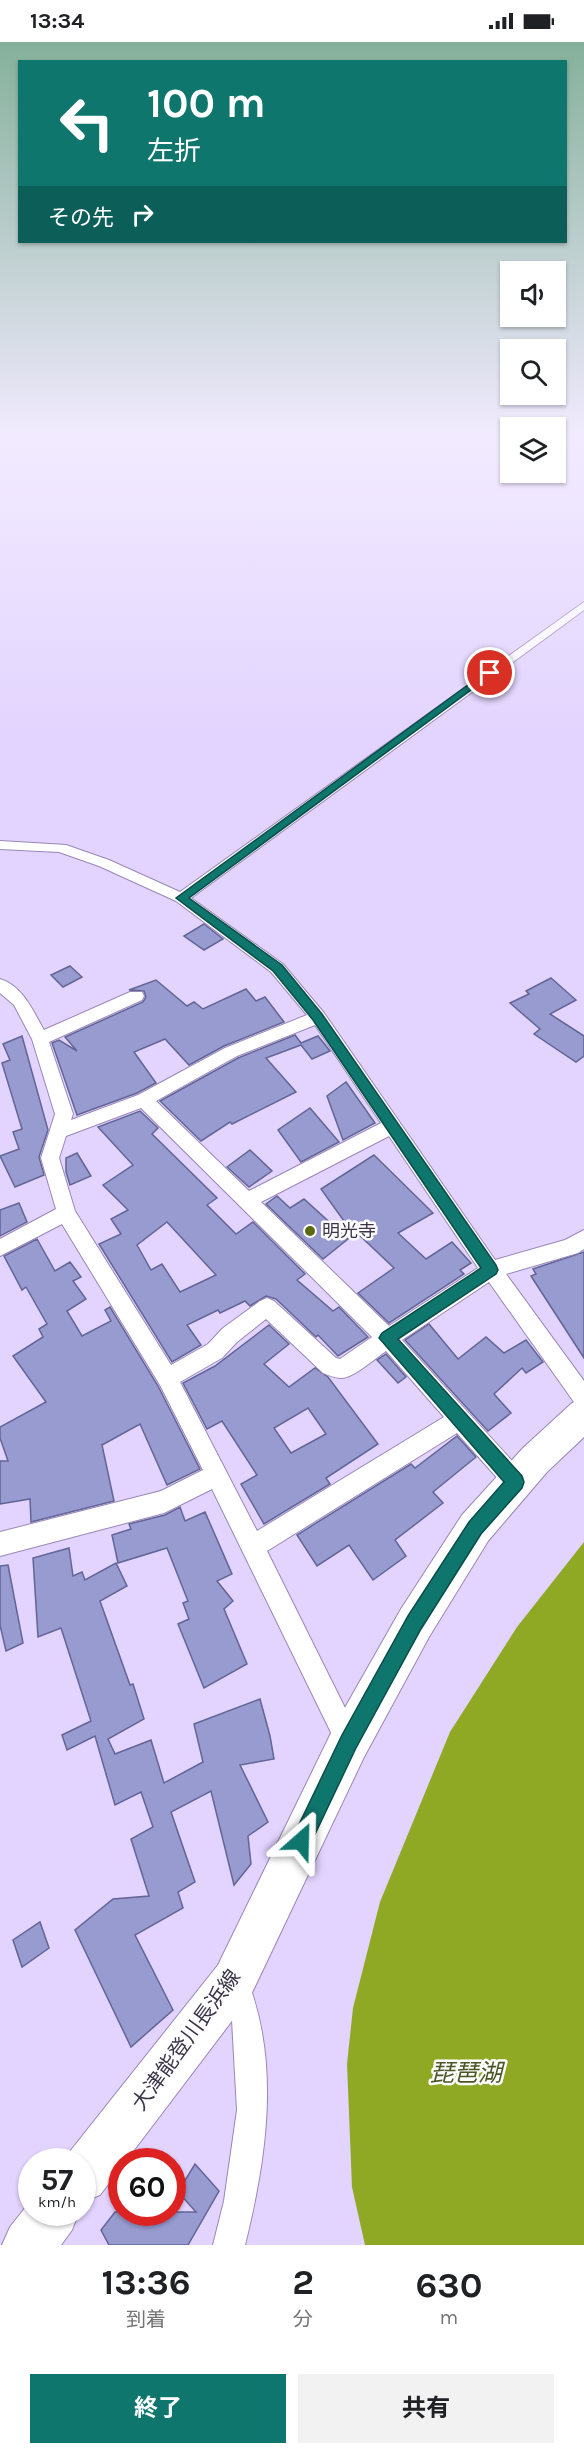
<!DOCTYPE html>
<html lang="ja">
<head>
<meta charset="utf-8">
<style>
	:root { --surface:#fff; --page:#f2f2f2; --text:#202124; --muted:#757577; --accent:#0f766e }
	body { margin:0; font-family:Karla,"Noto Sans JP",sans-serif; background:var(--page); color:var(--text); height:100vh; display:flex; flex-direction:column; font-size:22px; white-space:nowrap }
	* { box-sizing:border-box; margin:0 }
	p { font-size:20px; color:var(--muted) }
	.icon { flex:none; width:33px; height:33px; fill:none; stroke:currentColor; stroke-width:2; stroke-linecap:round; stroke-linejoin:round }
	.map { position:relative; height:2203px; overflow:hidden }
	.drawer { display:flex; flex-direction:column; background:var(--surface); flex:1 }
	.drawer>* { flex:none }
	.guide { position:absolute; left:18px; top:18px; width:549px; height:183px; border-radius:0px; box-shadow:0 2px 4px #0004; background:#0f766e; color:#fff; overflow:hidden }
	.tools { position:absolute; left:500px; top:219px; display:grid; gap:12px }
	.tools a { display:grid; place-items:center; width:66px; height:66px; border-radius:0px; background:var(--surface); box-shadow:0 2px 4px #0004; font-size:30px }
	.speed { position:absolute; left:18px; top:2106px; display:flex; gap:12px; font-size:30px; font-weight:700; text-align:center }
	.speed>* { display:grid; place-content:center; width:78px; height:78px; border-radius:50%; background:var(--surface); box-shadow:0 2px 4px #0004; line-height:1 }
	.speed small { font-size:15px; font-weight:400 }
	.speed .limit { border:9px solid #d22; background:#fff; color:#111 }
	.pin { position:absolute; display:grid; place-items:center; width:51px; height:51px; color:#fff; margin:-26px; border:3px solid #fff; border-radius:50%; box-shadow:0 2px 6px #0007 }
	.me { position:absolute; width:66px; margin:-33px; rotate:25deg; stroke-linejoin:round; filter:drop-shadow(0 0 4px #0008) }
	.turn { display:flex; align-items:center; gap:21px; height:126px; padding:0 30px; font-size:27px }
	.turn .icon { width:78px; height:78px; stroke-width:2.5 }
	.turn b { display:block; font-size:42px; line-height:51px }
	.then { display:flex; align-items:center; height:57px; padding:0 30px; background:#0003; gap:12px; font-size:22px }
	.eta { display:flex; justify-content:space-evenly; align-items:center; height:102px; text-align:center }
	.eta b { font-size:36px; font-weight:700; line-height:42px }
	.button { display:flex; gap:12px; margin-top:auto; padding:12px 30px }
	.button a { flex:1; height:69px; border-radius:0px; background:var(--accent); color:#fff; font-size:24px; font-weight:700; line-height:69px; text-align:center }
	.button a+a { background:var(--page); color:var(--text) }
	.status { display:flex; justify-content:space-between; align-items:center; height:42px; padding:0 30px; background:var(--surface); direction:ltr }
	.status svg { height:16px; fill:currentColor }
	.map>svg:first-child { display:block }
</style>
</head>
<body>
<div class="status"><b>13:34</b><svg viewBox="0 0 49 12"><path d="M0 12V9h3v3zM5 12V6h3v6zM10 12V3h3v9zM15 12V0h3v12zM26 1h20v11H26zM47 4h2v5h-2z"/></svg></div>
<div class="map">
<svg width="584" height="2203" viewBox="0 0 584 2203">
	<rect width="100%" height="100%" fill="#e2d3ff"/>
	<path fill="#8fa925" d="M584,1500V2203H365L352,2145L347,2022L353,1966L380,1860L450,1690L517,1585Z"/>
	<g fill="#979bcf" stroke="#626595" stroke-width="1.5" fill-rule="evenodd">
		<path d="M204,882L223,897L204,908L184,894Z"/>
		<path d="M70,924L82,935L63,945L51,933Z"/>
		<path d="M551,936L576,958L550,972L584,994V1014L576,1020L534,992L540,987L510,961L529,952L526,949Z"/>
		<path d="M156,938L187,964L194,960L203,967L246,947L256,959L265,955L284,980L224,1004L189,1023L165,997L134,1010L156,1041L137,1051L77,1073L52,1001L59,998L77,1009L65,995L143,960L146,955L144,949L129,948Z"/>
		<path d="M295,993L301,1001L318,994L330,1009L312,1017L301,1003L266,1016L296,1050L232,1082L230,1080L201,1099L160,1059L238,1016Z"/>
		<path d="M22,994L48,1088L39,1115L44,1133L15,1145L0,1114L19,1107L13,1090L22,1087L2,1021L10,1018L3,1002Z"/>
		<path d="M346,1040L375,1081L343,1098L327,1054Z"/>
		<path d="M310,1066L339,1100L301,1120L278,1088Z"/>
		<path d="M140,1069L158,1086L152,1092L217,1156L207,1163L236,1192L253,1180L305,1232L297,1238L333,1269L339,1265L368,1295L338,1314L318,1293L316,1295L276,1257L266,1254L250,1264L245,1259L220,1271L218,1268L187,1283L201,1303L172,1320L99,1202L121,1192L111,1177L128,1168L103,1143L133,1123L98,1085ZM167,1180L216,1233L180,1250L162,1222L151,1228L137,1203Z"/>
		<path d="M250,1108L272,1129L249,1145L227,1125Z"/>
		<path d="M77,1111L91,1134L70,1143L66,1130V1116Z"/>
		<path d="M374,1113L433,1171L398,1191L426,1217L452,1200L471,1221L460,1228L464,1232L389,1281L358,1251L394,1226L357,1191L354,1193L321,1147Z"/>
		<path d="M277,1154L290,1166L304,1157L348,1197L323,1217L266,1162Z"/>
		<path d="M19,1161L27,1180L0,1194V1168Z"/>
		<path d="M37,1197L55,1229L70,1220L81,1235L73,1239L86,1257L67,1269L82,1294L111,1279L105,1268L110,1265L158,1344L200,1427L167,1443L140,1382L102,1403L114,1459L31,1480L30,1457L0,1462V1419H8L0,1396V1385L46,1360L13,1314L43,1295L39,1287L47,1282L26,1245L22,1248L4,1214Z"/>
		<path d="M584,1210V1316L531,1234L536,1232L533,1227Z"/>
		<path d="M429,1282L458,1317L486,1295L504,1311L526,1298L543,1320L526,1331L522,1326L494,1352L511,1371L488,1389L405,1298Z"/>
		<path d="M269,1283L289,1302L264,1322L289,1345L315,1326L328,1335L378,1402L326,1436L330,1442L264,1482L241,1442L257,1433L222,1379L207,1387L183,1341L215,1324ZM308,1366L326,1392L291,1411L274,1386Z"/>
		<path d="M386,1312L406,1335L398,1341L377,1318Z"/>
		<path d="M457,1394L476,1415L433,1450L443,1461L395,1498L406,1514L373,1538L349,1503L317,1524L297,1493L411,1422L415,1426Z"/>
		<path d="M180,1465L185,1479L205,1470L232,1532L217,1539L233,1559L224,1567L247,1622L204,1646L178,1582L189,1577L183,1561L188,1559L167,1506L118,1521L112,1493L131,1487L129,1482L165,1473Z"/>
		<path d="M69,1506L73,1534L82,1530L85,1538L116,1521L127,1544L100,1559L130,1643L133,1642L144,1677L108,1697L115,1712L151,1698L164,1741L203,1720L194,1682L260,1657L270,1694L274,1717L240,1723L268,1780L248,1794L251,1822L234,1843L211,1749L171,1770L195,1840L178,1850L183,1866L135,1893L173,1968L131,2005L75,1888L113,1857L149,1854L131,1797L153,1785L141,1750L115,1763L95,1694L67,1708L62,1693L91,1679L61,1586L38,1595L33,1516Z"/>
		<path d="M8,1523L23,1601L6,1609L0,1583V1524Z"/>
		<path d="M40,1880L49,1906L22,1925L13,1898Z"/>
		<path d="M195,2122L219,2149L188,2203H109L101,2188L115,2170H196L178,2150Z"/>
	</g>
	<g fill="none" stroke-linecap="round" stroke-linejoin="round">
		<defs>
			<g id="street">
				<path d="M584,560V568L191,856L283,922L324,971L495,1218L565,1198L584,1188V1207L578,1211L506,1232L584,1339V1366L576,1363L489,1240L402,1298L524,1432L527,1440L524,1448L516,1451L508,1448L457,1391L267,1509L362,1700L358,1709L349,1713L340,1709L212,1447L164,1471L0,1514V1490L161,1449L203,1428L160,1343L62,1182L0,1214V1197L56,1167L41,1116L55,1072L32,997L14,963L0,951V937C23,944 33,969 44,988L130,950H142L144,954L142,958L49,1000L73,1072L71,1078L138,1053L225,1006L307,973L271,930L176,859L99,824L59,810L0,807V799L66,803L109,818L180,850ZM315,983L381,1081L249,1149L156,1059L237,1014ZM141,1066L372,1295L340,1317L336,1316L274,1259L267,1256L260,1259L223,1286L208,1302L171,1323L75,1169L59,1116L66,1094ZM389,1094L478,1226L389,1284L261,1160ZM266,1277L323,1331C328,1333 335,1336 341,1336C352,1337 376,1316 386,1309L444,1375L257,1489L180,1340L222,1316L237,1300Z"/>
				<path d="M235,1927L245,1932C281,2018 267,2114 245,2203H213L224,2159L237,2068L232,1978L220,1942L225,1932Z"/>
			</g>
			<g id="primary">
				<path d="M584,1356V1395L547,1430L488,1499L429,1595L364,1715L250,1955L125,2120H122V2124L100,2153L82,2160V2120H63L64,2117L218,1923L334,1685L401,1567L462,1473L523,1406L572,1361Z"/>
				<path d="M32,2157V2170H79L72,2188L61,2203H2L10,2185Z"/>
			</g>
		</defs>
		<use href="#street" stroke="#9987b9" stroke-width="2"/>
		<use href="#primary" stroke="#9987b9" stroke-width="2"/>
		<use href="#street" fill="#fff" fill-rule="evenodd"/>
		<use href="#primary" fill="#fff" fill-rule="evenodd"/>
	</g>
	<linearGradient id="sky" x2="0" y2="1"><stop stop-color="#84b09a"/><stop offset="0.56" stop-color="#f2ebff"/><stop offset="1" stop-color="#f2ebff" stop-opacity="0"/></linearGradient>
	<rect width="584" height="707" fill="url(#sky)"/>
	<path fill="#0f766e" stroke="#0a4d48" stroke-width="1.5" d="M487,629L494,631L189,856L282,923L322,972L496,1223L498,1228L496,1232L398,1297L522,1434L524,1440L522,1446L481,1492L421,1587L356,1706L308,1807L301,1810L294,1807L291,1799L342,1693L408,1574L469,1480L504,1440L379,1296L382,1291L481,1226L313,978L273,929L176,856Z"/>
	<circle fill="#586813" stroke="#fdfdfd" stroke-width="2" cx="310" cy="1189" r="6"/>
	<g text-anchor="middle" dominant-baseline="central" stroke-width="5" stroke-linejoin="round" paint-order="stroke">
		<g font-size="18" fill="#3c354a" stroke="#fdfdfd" text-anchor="start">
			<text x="322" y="1189">明光寺</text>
		</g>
		<g font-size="21" fill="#3c354a" stroke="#fdfdfd">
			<text transform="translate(186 1998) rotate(-54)">大津能登川長浜線</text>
		</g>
		<g font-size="24" font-style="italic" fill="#4b5726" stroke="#fdfdfd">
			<text x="466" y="2031">琵琶湖</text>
		</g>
	</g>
</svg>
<div class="tools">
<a><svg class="icon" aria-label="sound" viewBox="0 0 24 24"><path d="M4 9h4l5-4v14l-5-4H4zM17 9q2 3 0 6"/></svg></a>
<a><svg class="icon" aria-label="search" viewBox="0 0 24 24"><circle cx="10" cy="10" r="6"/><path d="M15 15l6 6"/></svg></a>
<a><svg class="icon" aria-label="layers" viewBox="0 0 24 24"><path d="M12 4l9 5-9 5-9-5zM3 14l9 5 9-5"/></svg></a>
</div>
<div class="speed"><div>57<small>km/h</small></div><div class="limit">60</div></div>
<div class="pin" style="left:490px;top:631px;background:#d93025"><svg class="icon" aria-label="arrive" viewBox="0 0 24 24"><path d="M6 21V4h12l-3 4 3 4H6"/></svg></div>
<svg class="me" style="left:301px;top:1799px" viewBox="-20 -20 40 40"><path d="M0-17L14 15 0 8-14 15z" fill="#0f766e" stroke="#fff" stroke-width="4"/></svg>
<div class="guide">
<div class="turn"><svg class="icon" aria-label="left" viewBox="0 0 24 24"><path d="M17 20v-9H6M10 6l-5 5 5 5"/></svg><div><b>100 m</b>左折</div></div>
<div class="then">その先<svg class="icon" aria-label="right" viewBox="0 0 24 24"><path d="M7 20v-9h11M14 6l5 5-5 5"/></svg></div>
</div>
</div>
<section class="drawer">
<div class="eta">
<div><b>13:36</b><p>到着</p></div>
<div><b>2</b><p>分</p></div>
<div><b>630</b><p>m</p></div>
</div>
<div class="button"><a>終了</a><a>共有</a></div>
</section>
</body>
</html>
